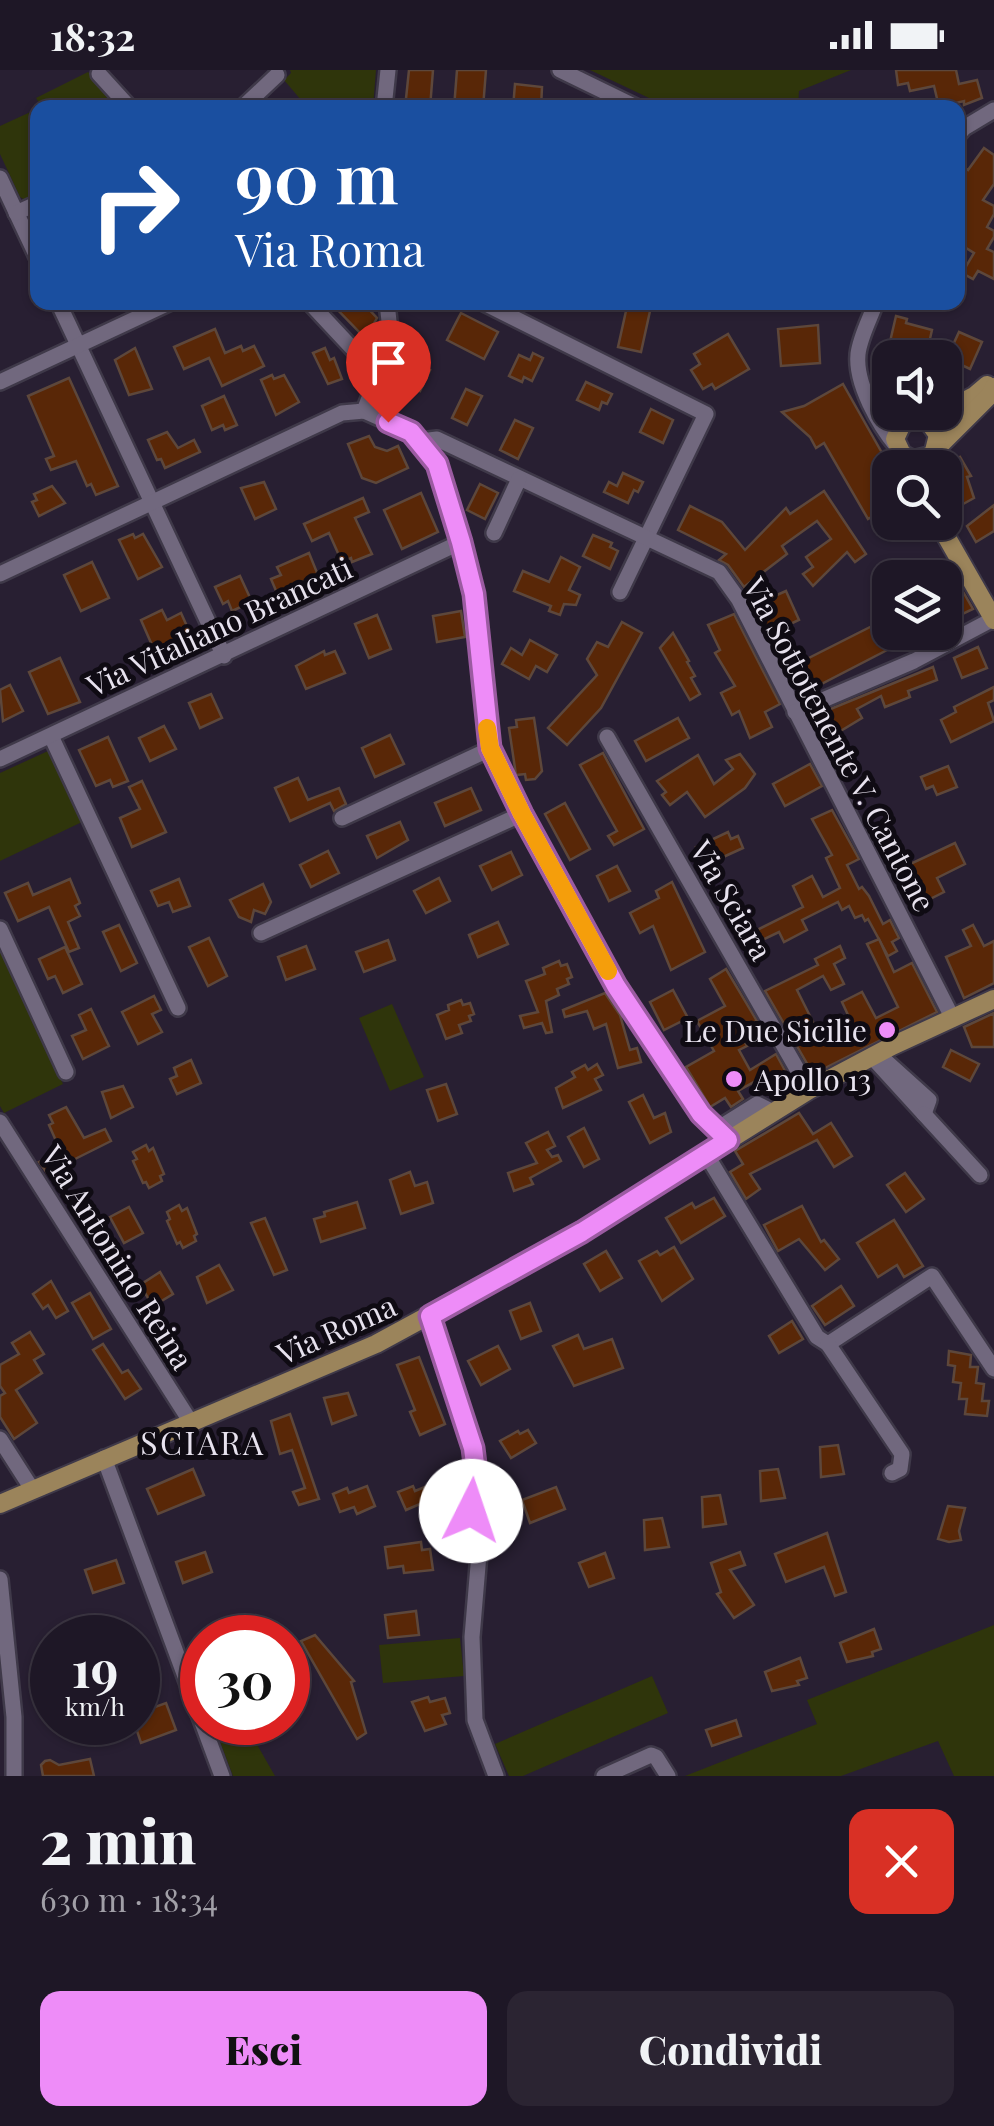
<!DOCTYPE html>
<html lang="it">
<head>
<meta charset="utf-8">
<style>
	:root { --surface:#1e1726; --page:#2b2432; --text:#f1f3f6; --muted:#a19fa7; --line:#3c3643; --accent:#ee8cf8 }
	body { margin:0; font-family:"Playfair Display",serif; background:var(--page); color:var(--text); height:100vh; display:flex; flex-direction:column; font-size:38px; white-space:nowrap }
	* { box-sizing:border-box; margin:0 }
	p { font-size:32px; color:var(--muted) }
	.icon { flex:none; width:55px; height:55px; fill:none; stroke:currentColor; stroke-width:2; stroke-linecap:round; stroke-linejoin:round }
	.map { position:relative; height:1706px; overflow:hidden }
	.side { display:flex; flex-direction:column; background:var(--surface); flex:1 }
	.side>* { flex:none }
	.top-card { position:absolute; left:30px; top:30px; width:935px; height:210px; border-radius:20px; box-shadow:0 2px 8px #0004,0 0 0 2px var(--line); background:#1a4fa0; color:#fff; overflow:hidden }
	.controls { position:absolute; left:872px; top:270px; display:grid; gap:20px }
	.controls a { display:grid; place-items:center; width:90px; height:90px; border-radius:20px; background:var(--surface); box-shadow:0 2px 8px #0004,0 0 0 2px var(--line); font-size:50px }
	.speed { position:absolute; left:30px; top:1545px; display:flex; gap:20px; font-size:50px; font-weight:700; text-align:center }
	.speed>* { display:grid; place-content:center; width:130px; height:130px; border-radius:50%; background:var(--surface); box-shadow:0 2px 8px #0004,0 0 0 2px var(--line); line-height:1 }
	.speed small { font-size:25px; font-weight:400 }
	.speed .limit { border:15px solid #d22; background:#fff; color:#111 }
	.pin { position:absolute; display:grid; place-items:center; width:85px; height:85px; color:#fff; margin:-102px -42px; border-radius:50% 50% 50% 0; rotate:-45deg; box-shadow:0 0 10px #0007 }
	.pin .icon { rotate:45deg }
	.me { position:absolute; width:110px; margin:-55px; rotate:4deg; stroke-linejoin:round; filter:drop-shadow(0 0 8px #0008) }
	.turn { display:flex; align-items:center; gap:35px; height:210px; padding:0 40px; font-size:45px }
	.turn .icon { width:130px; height:130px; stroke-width:2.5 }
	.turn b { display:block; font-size:70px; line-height:85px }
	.round { display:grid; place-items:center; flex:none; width:105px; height:105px; border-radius:20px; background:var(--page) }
	.summary { display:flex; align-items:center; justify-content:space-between; height:170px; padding:0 40px }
	h1 { font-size:60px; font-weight:800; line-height:75px }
	.action { display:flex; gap:20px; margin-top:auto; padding:20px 40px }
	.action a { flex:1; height:115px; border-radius:20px; background:var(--accent); color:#111; font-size:40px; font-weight:800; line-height:115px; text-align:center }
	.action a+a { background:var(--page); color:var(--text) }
	.status { display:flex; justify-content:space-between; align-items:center; height:70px; padding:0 50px; background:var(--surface); direction:ltr }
	.status svg { height:28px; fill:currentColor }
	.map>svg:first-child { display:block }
</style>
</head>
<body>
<div class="status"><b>18:32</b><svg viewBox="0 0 49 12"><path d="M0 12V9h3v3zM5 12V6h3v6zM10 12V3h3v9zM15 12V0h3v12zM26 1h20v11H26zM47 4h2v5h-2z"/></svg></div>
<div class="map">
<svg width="994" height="1706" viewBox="0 0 994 1706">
	<rect width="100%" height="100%" fill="#281f32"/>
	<g fill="#2f350b">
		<path d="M290,0H376L373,37H307L284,10L291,3Z"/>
		<path d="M590,0H851L799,21L798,37H668Z"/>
		<path d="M88,2L122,37H42L36,28Z"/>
		<path d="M37,39V124L25,130L20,127L0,84V56Z"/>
		<path d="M48,681L82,752L0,791V703Z"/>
		<path d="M0,880L63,1014L4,1043L0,1036Z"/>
		<path d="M392,934L424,1007L390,1021L359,948Z"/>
		<path d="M994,1555V1706H954L938,1671L841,1706H685L817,1654L807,1630Z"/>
		<path d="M460,1568L464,1606L383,1613L379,1575Z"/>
		<path d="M652,1606L668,1643L523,1706H509L495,1674Z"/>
		<path d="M247,1657L275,1706H233L219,1669Z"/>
	</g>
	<g fill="#592707" stroke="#5d473b" stroke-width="2.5">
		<path d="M409,0H433L430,38H405Z"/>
		<path d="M457,0H486L483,38H454Z"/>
		<path d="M896,0H956L959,14L977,10L982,28L964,35V31L939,37L934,16L910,21L908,13L898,15Z"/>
		<path d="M515,14L542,17L541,38H513Z"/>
		<path d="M984,78L994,85V114L983,130L994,136V144L987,157L994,161V167L987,179L994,182V209L978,201L973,209L962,203L974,183L958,173V103L962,96L968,100Z"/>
		<path d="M330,232H362L377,248L372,257L376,261L367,270Z"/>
		<path d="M628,232H652L641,282L618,277Z"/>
		<path d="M461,243L498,262L484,289L447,270Z"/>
		<path d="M896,246L907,249L906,253L932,260L926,286L889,276Z"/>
		<path d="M818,255L820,293L781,296L778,259Z"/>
		<path d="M215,259L225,283L241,276L243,281L254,276L264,296L222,316L209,288L184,299L174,277Z"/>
		<path d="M959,262L982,272L970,299L947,288Z"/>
		<path d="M728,264L749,299L715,319L712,314L703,319L691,300L700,294L694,284Z"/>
		<path d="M135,278L152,319L129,325L115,290Z"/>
		<path d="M325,278L330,290L334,288L342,309L328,314L313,283Z"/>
		<path d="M533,283L543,288L532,311L524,307L522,312L509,306L519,285L530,290Z"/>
		<path d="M409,290L430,300L420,321L398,311Z"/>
		<path d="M272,305L274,309L284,305L299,332L276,345L261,310Z"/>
		<path d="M69,308L118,416L96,425L91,414L87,416L76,391L51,400L46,389L54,386L28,326Z"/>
		<path d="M586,312L612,324L607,334L602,332L599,340L577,330Z"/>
		<path d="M843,314L890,397V447L882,451L878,443L868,449L824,373L816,378L810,367L782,342L804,336Z"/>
		<path d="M466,319L482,326L467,355L452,348Z"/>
		<path d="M224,326L237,355L225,360L223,355L212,360L202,336Z"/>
		<path d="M651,339L673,350L663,373L640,362Z"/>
		<path d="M515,350L533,358L518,389L500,380Z"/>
		<path d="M167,362L178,378L194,370L200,382L165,398L161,389L157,390L148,370Z"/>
		<path d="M369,366L375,377L387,381L398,376L408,398L376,413L362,408L348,374Z"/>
		<path d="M960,387L971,406L967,407L974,428L954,439L945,422V395Z"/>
		<path d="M623,403L643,412L638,422L634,420L628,433L604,422L609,412L617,416Z"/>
		<path d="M264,412L276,439L255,449L241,418Z"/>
		<path d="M480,414L498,423L485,449L467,440Z"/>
		<path d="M52,416L65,433L39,446L32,432L37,430L34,424Z"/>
		<path d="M824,421L866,484L855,492L847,482L813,516L803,504L813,497L806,487L831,469L817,451L782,476L787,484L744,517L728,495L719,490L726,484L678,460L690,436L722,452L745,480L786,438L790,444Z"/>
		<path d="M421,423L438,462L402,479L384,440Z"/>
		<path d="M363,428L369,442L355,448L372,484L352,492L351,488L342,492L329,463L312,471L304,454Z"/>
		<path d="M994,435V461L976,472L967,456Z"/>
		<path d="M133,464L135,468L143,464L162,497L138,509L119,470Z"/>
		<path d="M593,465L612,473L610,477L618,481L610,499L583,486Z"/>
		<path d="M309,483L318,505L300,513L304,520L280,530L271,509L281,505L277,497Z"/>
		<path d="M561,487L580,497L569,520L580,525L576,535L564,534L560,545L549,541L551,536L514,521L523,501L549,512Z"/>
		<path d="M92,492L109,528L81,541L64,505Z"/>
		<path d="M240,506L252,532L232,541L228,531L223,534L215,517Z"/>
		<path d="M958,513L973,539L958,546L962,553L949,559L945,551V519Z"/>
		<path d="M786,521L799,550L786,556L789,563L772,570L754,535Z"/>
		<path d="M162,540L167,550L181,543L190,563L176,570L181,581L159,591L141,550Z"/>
		<path d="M461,541L465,567L437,572L433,546Z"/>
		<path d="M734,544L780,634L765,642L772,657L750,668L739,641L732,645L721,623L735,616L715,583L720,580L708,555Z"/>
		<path d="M377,545L391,579L369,588L355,554Z"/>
		<path d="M890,547V562H922L800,625L787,599Z"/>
		<path d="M622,552L642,563L601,638L567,675L548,658L597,605L587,589L597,572L608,577Z"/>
		<path d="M673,563L689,591L687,592L695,606L691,608L700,624L690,630L660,578Z"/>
		<path d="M530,570L557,585L547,602L536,596L529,609L502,594L511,578L522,585Z"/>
		<path d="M978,577L987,598L962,608L954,588Z"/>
		<path d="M324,581L325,585L335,581L345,603L306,619L296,596Z"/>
		<path d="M60,588L80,632L48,644L29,602Z"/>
		<path d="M933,597L937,610L908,621L910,627L885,637L881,626L857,639L862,648L824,671L811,647Z"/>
		<path d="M10,615L23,641L3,651L0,620Z"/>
		<path d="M994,617V630L988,633L994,651L951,672L941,650L956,642L954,637Z"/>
		<path d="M211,624L222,648L200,658L189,633Z"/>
		<path d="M534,648L542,701L535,709L526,710L525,704L516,705L509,658L517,657L516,650Z"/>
		<path d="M678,648L689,668L646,691L635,671Z"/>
		<path d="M164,656L176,679L150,691L139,668Z"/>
		<path d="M390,665L404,694L375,707L362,678Z"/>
		<path d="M108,667L128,711L113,717L110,710L96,716L79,680Z"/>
		<path d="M603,683L644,759L614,775L608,766L617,761L580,695Z"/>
		<path d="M740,684L755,704L745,718L705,747L687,722L670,735L662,725L666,722L657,711L698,685L714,714L733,699L726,690Z"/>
		<path d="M810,694L822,716L785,736L773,714Z"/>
		<path d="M948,696L957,717L937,725L933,716L926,719L921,707Z"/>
		<path d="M298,708L308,730L339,718L346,734L334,741L330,733L290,751L275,718Z"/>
		<path d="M142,711L166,762L132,777L120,748L140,739L129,717Z"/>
		<path d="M471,718L481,740L445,756L435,733Z"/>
		<path d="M565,733L590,779L570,790L545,744Z"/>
		<path d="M832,740L859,789L847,795L859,819L862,817L869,826L883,854L890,850L899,868L892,872L897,881L888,886L868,849L865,851L862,845L855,848L849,836L842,840L838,832L802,850L807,860L784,872L779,862L754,874L749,864L803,837L793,816L812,806L823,827L840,818L826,788L832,785L812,749Z"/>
		<path d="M400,752L408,770L377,788L367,766Z"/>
		<path d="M728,762L731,769L738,766L743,778L721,788L719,784L704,792L696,777Z"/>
		<path d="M955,773L965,794L937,808L944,822L926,831L908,795Z"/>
		<path d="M328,781L339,803L311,817L300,795Z"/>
		<path d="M511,782L522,805L492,820L480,796Z"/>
		<path d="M617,796L630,821L609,831L597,806Z"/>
		<path d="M439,808L450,831L426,843L414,821Z"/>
		<path d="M70,809L80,833L75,836L80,846L68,852L79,878L69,882L49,837L18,851L5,823L28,813L33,825Z"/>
		<path d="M179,809L190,836L173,842L169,832L158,836L151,821Z"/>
		<path d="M672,812L705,882L671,900L653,856L640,863L630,843L659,828L656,821Z"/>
		<path d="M263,814L271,832L265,844L254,840L251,852L239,847L230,830Z"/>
		<path d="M498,852L508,874L478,887L469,865Z"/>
		<path d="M119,855L137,893L121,901L103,862Z"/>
		<path d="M973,855L984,876L994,871V913L964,928L946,887L971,876L963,860Z"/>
		<path d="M209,868L227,906L208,916L189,877Z"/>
		<path d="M879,869L894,902L912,893L937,942L813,1004L765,921L818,895L815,889L840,876L845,888L834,894L844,914L831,920L823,906L797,920L819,964L827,961L832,971L855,960L842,932L862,922L876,948L898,937L867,874Z"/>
		<path d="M388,870L395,890L364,902L356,882Z"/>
		<path d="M306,876L315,899L286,910L278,887Z"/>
		<path d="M65,877L82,914L63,923L55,906L48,909L39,889Z"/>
		<path d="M559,891L561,896L567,894L572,907L567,909L569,914L557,919L559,925L546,931L552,962L546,963L542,953L524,958L520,946L538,942L526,911L545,904L543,898Z"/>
		<path d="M726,899L757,951L738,960L747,976L739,980L750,1000L776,984L789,1008L775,1017L768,1004L738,1021L743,1029L731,1037L725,1028L710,1037L686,997L714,981L697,951L725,936L710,909Z"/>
		<path d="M673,920L688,948L664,960L650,932Z"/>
		<path d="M605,923L620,945L630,980L637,978L641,992L618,998L606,954L594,959L587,941L565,947L563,940Z"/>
		<path d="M154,926L161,940L152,944L162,962L138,974L122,942Z"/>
		<path d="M461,930L463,935L470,933L474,944L469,946L471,951L459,955L462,963L446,969L437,945L449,940L448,935Z"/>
		<path d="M91,939L109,976L83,989L72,966L86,960L79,945Z"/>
		<path d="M994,943V977H972L964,957Z"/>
		<path d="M951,980L979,994L970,1011L943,997Z"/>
		<path d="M191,990L201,1013L177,1024L170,1009L177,1006L174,998Z"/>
		<path d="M597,994L603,1005L595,1009L601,1020L563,1038L556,1018L575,1007L572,1002L585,995L588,1000Z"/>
		<path d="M446,1014L457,1044L438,1051L427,1020Z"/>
		<path d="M123,1016L133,1037L111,1048L102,1022Z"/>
		<path d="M643,1025L654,1048L665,1043L671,1062L650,1073L629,1032Z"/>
		<path d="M66,1037L84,1068L105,1059L111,1071L47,1103L39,1092L61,1082L49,1055L53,1053L49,1045Z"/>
		<path d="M799,1043L813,1064L831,1053L852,1086L834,1097L817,1070L750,1104L760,1119L746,1129L730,1102L743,1094L735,1081Z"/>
		<path d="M584,1058L599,1089L584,1097L568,1067Z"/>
		<path d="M548,1062L555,1076L547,1080L552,1087L558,1085L561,1091L530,1108L533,1114L514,1121L508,1103L537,1093L526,1073Z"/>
		<path d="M146,1075L149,1081L153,1078L164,1104L160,1106L162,1111L149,1118L146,1112L143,1113L133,1091L137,1089L133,1082Z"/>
		<path d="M410,1102L415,1116L427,1112L433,1133L401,1144L390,1110Z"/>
		<path d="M905,1103L924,1129L906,1142L887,1115Z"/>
		<path d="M714,1128L725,1146L681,1173L666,1148L692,1133L695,1138Z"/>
		<path d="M357,1132L365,1158L321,1172L314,1149L325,1146L324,1142Z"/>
		<path d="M179,1135L182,1141L187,1138L197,1164L194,1166L196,1171L183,1178L180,1172L177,1174L167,1151L170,1149L167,1142Z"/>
		<path d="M802,1136L821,1172L824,1170L839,1189L825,1200L799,1169L778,1181L764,1155Z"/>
		<path d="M129,1137L143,1163L124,1173L110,1147Z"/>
		<path d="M265,1148L287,1200L274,1205L251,1153Z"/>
		<path d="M894,1150L923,1196L904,1207L897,1195L878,1207L857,1173Z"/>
		<path d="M674,1177L693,1209L662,1231L639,1191L657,1181L660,1185Z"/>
		<path d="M606,1181L622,1208L600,1221L584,1194Z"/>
		<path d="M219,1195L233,1220L207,1233L197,1207Z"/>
		<path d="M160,1202L173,1224L153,1236L140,1215Z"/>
		<path d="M51,1211L68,1241L56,1248L48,1235L43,1239L33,1224Z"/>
		<path d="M841,1216L854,1236L825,1255L812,1236Z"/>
		<path d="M90,1223L111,1259L93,1269L72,1233Z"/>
		<path d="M530,1233L541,1261L521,1269L510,1241Z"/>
		<path d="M792,1251L803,1269L779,1283L769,1266Z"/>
		<path d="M30,1262L44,1284L34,1290L42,1303L16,1320L37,1353L14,1369L0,1347V1326L5,1323L0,1316V1295L19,1284L12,1273Z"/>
		<path d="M578,1265L584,1279L612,1269L623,1298L574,1316L553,1276Z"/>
		<path d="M103,1274L122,1303L128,1300L141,1319L125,1329L93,1280Z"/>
		<path d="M498,1276L510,1299L481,1315L468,1291Z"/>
		<path d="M949,1281L971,1285L970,1297H978L976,1313L984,1314L982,1331H989L987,1346L965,1344L967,1329H959L961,1313L953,1312L955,1296L948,1295Z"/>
		<path d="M419,1287L445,1354L420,1365L410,1342L415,1340L397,1295Z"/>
		<path d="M348,1323L356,1345L332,1354L324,1328Z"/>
		<path d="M290,1344L319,1429L299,1435L293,1422L305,1418L292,1380L280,1384L271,1351Z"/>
		<path d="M528,1360L536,1373L511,1388L500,1371L518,1361L520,1364Z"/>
		<path d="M838,1375L844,1404L821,1407L820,1377Z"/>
		<path d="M193,1399L204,1425L158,1444L147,1419Z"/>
		<path d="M778,1399L785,1428L761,1431L760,1401Z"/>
		<path d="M432,1414L441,1434L423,1441L420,1434L406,1440L398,1422L413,1416L415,1421Z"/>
		<path d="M367,1416L375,1436L357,1444L354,1437L340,1442L333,1424L347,1418L349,1423Z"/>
		<path d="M556,1417L565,1439L530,1453L522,1430Z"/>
		<path d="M720,1425L726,1454L703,1457L702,1427Z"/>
		<path d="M948,1436L965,1438L959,1461L961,1470L949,1472L938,1469Z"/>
		<path d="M662,1448L669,1477L645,1480L644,1450Z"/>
		<path d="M827,1463L846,1522L835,1526L824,1497L786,1512L775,1484Z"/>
		<path d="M421,1472L422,1480L430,1479L433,1500L404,1503L403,1496L388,1498L385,1477Z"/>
		<path d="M205,1482L212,1502L183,1513L176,1492Z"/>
		<path d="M740,1482L745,1495L730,1500L754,1535L734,1548L717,1524L721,1522L711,1493Z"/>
		<path d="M605,1483L614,1508L589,1517L579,1493Z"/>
		<path d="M116,1490L124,1513L93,1523L85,1500Z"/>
		<path d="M416,1541L419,1565L388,1568L385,1545Z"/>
		<path d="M874,1559L881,1579L872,1582L873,1586L847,1592L840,1573Z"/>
		<path d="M315,1565L354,1611L351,1612L366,1663L357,1669L301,1571Z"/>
		<path d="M800,1588L807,1608L797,1611L799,1615L772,1621L765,1602Z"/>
		<path d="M428,1627L430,1632L445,1628L450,1643L442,1645L446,1654L425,1661L412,1632Z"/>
		<path d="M166,1633L176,1660L141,1673L134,1652H141L138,1643Z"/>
		<path d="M736,1650L741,1666L712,1676L706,1660Z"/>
		<path d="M90,1689L94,1706H43L41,1695L45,1691L50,1690L59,1695Z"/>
	</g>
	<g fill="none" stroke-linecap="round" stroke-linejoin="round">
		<defs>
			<g id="minor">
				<path d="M560,0L638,38"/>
				<path d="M99,4L130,38"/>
				<path d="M242,38L277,5"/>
				<path d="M384,38L388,0"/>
				<path d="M958,65L964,58L994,40"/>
				<path d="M0,108L38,189"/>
				<path d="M16,143L38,133"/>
				<path d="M58,232L224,586"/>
				<path d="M309,232L379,307"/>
				<path d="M482,232L706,344L620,522"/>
				<path d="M876,232C870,249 860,267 858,284C855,314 879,355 897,377"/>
				<path d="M0,312L171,232"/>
				<path d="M364,341L391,271L387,232"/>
				<path d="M421,371L437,369L719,502L739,530L953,949"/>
				<path d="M494,463L519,409"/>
				<path d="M0,504L342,343L364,341L411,362L437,395L474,524L490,679L522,744L617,916L701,1044L728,1070"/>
				<path d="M795,642L914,591L993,549"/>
				<path d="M51,666L178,938"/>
				<path d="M607,667L809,1020"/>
				<path d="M0,689L461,472"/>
				<path d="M342,748L490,679"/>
				<path d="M0,859L66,1002"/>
				<path d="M261,863L522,744"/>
				<path d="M872,987L924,1044L929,1030L878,984"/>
				<path d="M924,1044L980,1105"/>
				<path d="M0,1052L190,1351"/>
				<path d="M717,1059L757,1034L773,1042"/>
				<path d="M706,1084L817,1267L828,1274L932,1206L994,1299"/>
				<path d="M430,1246L473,1378L475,1394L471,1441L479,1484L472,1567L475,1650L496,1706"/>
				<path d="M828,1274L902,1384L900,1399L892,1403"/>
				<path d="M0,1369L32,1419"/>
				<path d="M104,1388L222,1706"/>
				<path d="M0,1509L14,1647V1706"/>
				<path d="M604,1706L651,1685L656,1687L668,1706"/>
			</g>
			<g id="major">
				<path d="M945,341L974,326L987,315"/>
				<path d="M934,381L990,325L994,317"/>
				<path d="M929,386L913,390L902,384L895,369L902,354L917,348L928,351L938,365L934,381"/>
				<path d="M938,452L994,550"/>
				<path d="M0,1434L376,1274L582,1162L809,1020L892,976L994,929"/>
			</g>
		</defs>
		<use href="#minor" stroke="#3f3949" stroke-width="20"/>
		<use href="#major" stroke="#3f3949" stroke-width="22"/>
		<use href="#minor" stroke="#71687e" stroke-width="15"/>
		<use href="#major" stroke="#9b845b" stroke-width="18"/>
	</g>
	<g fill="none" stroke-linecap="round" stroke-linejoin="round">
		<defs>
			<path id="route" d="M388,352L411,362L437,394L461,472L474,524L490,678L522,744L616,916L701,1044L728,1070L582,1162L430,1246L473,1378L475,1394L471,1441"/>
		</defs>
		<use href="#route" stroke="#9b5ba1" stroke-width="25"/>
		<use href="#route" stroke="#ee8cf8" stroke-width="18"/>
		<path stroke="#f59e0b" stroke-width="18" d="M487,658L490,678L522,744L608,901"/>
	</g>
	<g fill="#ee8cf8" stroke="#0f0b13" stroke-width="4">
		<circle cx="887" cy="960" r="10"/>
		<circle cx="734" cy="1009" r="10"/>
	</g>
	<g text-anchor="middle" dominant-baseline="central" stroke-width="10" stroke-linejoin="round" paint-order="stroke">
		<g font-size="30" fill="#e7e2ee" stroke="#0f0b13">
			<text transform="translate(219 556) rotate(-25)">Via Vitaliano Brancati</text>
			<text transform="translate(840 674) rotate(62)">Via Sottotenente V. Cantone</text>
			<text transform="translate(732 830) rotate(60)">Via Sciara</text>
			<text transform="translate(118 1187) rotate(58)">Via Antonino Reina</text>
			<text transform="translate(336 1259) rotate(-24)">Via Roma</text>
		</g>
		<g font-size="30" fill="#e7e2ee" stroke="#0f0b13" text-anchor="end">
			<text x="867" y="960">Le Due Sicilie</text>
			<text x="754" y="1009" text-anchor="start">Apollo 13</text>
		</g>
		<g font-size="32" letter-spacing="2.5" fill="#e7e2ee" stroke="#0f0b13">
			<text x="203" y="1371">SCIARA</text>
		</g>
	</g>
</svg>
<div class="controls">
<a><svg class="icon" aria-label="sound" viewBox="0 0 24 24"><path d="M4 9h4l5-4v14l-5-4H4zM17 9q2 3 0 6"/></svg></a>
<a><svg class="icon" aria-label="search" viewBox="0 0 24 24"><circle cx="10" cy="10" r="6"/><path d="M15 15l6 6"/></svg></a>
<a><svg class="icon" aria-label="layers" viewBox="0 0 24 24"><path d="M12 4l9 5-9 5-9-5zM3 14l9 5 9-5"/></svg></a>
</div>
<div class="speed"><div>19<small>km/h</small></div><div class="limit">30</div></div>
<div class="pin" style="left:388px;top:352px;background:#d93025"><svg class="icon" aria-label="arrive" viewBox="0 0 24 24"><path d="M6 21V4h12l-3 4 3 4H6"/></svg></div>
<svg class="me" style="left:471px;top:1441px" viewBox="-20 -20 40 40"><circle r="19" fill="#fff"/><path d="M0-13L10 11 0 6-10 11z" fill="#ee8cf8"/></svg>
<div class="top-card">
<div class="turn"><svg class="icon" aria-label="right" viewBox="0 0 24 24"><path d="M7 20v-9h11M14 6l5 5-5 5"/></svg><div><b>90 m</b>Via Roma</div></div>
</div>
</div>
<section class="side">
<div class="summary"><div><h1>2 min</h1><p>630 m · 18:34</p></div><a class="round" style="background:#d93025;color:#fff"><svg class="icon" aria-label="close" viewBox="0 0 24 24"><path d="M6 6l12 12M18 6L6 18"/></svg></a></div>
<div class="action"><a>Esci</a><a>Condividi</a></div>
</section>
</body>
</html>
